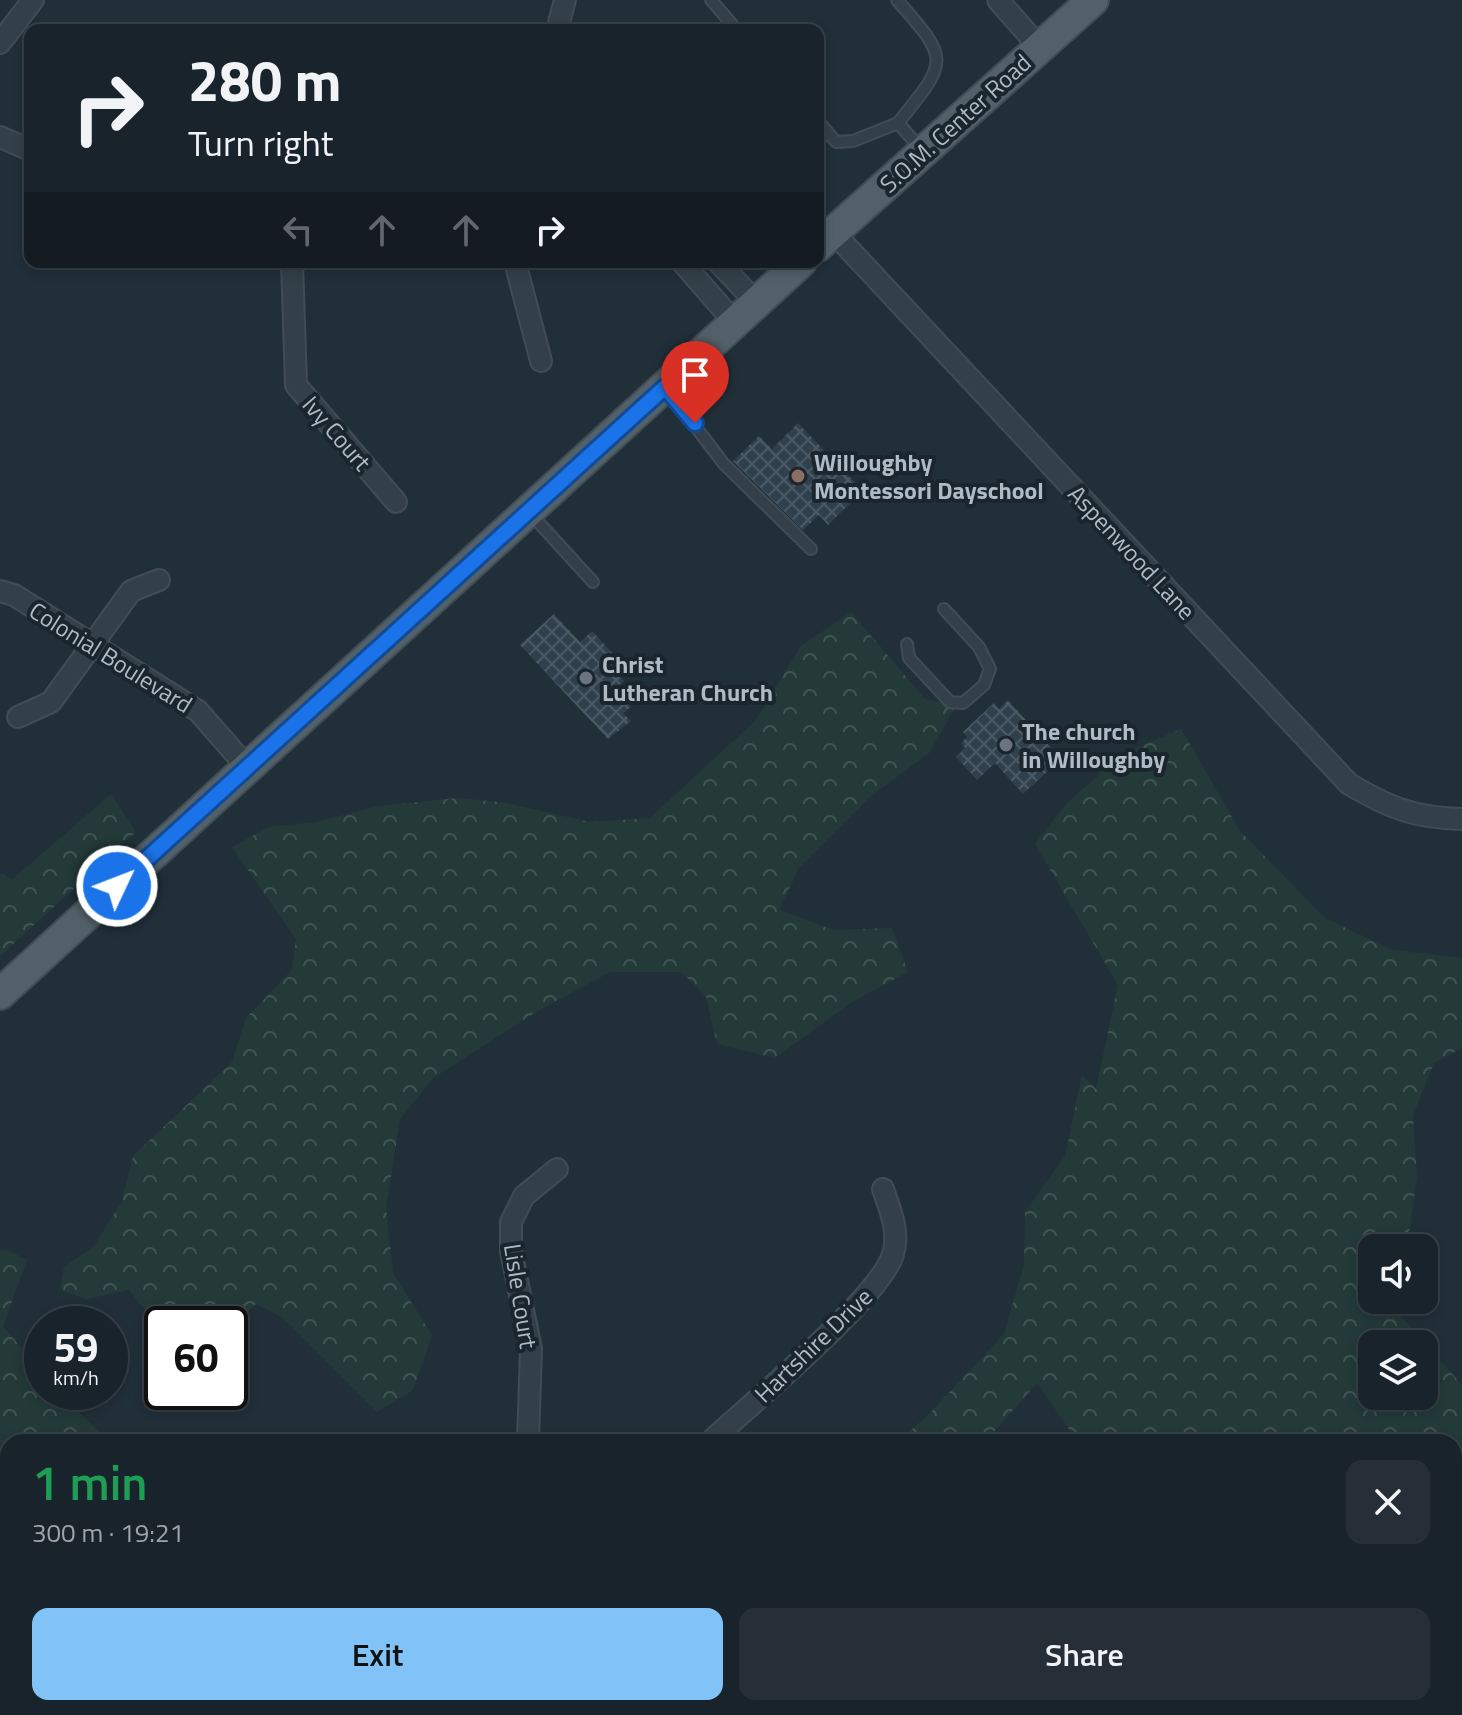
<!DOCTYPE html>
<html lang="en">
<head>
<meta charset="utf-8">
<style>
	:root { --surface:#19232b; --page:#262f37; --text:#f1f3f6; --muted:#9fa4a9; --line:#374047; --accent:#82c3f7 }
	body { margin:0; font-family:"Titillium Web",sans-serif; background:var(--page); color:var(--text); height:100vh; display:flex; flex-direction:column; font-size:30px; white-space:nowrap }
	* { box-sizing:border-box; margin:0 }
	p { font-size:26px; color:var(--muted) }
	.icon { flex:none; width:44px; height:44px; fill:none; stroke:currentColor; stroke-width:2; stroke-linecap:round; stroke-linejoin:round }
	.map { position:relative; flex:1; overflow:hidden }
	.panel { position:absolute; left:0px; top:1434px; width:1462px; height:282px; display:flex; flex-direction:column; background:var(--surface); border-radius:24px 24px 0 0; box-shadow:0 4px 12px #0003,0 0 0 2px var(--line) }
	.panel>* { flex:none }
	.top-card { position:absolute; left:24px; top:24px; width:800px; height:244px; border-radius:16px; box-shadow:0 4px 12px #0003,0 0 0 2px var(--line); background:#19232b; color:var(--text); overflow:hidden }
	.tools { position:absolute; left:1358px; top:1234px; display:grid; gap:16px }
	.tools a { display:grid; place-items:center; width:80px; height:80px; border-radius:16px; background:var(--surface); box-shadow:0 4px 12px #0003,0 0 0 2px var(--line); font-size:40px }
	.speed { position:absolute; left:24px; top:1306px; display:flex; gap:16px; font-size:40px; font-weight:700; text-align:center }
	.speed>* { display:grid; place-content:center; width:104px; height:104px; border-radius:50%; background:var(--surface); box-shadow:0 4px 12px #0003,0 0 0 2px var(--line); line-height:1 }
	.speed small { font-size:20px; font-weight:400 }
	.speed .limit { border:4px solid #111; border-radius:12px; background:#fff; color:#111 }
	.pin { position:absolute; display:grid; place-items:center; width:68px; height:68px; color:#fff; margin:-82px -34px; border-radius:50% 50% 50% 0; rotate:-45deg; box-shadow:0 0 8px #0007 }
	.pin .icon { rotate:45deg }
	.me { position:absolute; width:88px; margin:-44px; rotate:47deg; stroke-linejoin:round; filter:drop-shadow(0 0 6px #0008) }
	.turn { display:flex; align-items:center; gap:28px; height:168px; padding:0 32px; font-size:36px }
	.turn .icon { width:104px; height:104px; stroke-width:2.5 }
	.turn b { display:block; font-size:56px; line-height:68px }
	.lanes { display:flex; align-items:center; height:76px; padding:0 32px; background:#0003; justify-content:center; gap:40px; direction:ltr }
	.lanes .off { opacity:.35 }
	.round { display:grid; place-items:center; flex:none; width:84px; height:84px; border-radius:16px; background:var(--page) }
	.overview { display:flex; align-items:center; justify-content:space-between; height:136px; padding:0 32px }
	h1 { font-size:48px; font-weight:600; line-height:60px; color:#1e9e55 }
	.primary-button { display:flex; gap:16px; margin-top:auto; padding:16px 32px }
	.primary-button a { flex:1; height:92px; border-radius:16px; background:var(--accent); color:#111; font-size:32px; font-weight:600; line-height:92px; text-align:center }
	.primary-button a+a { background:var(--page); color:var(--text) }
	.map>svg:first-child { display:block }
</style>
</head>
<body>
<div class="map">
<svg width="1462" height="1715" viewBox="0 0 1462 1715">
	<defs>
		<pattern id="forest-crowns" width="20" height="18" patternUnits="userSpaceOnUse" patternTransform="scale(2)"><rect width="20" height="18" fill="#233a39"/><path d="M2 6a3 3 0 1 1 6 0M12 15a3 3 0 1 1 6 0" fill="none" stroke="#405554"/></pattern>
		<pattern id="building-cross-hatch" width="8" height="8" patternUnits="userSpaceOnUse" patternTransform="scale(2)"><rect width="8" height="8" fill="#30414d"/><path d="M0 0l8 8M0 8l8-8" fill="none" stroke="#4b5a65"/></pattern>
	</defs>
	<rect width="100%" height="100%" fill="#212f39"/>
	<g fill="url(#forest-crowns)" fill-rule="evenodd">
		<path d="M851,612L926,700L957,704L929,753L871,796L799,868L779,910L834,930L892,928L908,972L852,1002L775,1058L717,1044L706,996L681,972H610L541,1009L433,1078L400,1119L386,1208L393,1273L432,1335L413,1390L377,1412L282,1317L256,1304L230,1328V1324H162V1331L129,1290L86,1299L60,1290L64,1267L94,1246L122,1201L133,1156L232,1062L246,1018L292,970L296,939L232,847L269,827L316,822L379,806L457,798L501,802L590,822L650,818L755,721L801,646Z"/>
		<path d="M1181,729L1240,831L1325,918L1392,950L1462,958V1048L1434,1063L1413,1116L1417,1177L1407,1248H1372V1300H1402L1400,1315L1462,1385V1648H1454V1442H1078L1037,1383L985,1442H897L927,1416L1004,1334L1024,1265L1025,1212L1065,1156L1082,1075L1096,1089L1118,985L1035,844L1066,804L1122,754ZM1424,1344V1396H1372V1344Z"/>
		<path d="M111,794L136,832L0,956V874L13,879Z"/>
		<path d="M7,1250L27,1260L3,1326L42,1373V1392H59L109,1442H8V1544L0,1538V1251Z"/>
		<path d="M1104,1708H1364L1369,1715H1103Z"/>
	</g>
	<g fill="url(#building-cross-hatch)">
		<path d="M798,423L863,491L828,525L819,515L803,530L733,461L759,436L772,449Z"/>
		<path d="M554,614L580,642L592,631L626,668L618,675L624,681L614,689L631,707L623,713L631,721L608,739L520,645Z"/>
		<path d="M1008,700L1061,759L1023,794L995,763L977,780L956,757L965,748L961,743L967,737L963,732L994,703L999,709Z"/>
	</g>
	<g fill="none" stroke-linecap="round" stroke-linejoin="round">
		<defs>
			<g id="lane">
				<path d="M711,0L737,30"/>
				<path d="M897,0C950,60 949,60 898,123"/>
				<path d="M818,121L836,142L853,141L898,123L922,150"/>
				<path d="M666,388L724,464L811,549"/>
				<path d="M530,513L593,582"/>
				<path d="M907,644L909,658L950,702L963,703L984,685L990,669L979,647L944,609"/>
			</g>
			<g id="street">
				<path d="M998,0L1040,48"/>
				<path d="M557,30L565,0"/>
				<path d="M0,43L33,0"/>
				<path d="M0,137L30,150"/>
				<path d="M833,232L1349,784C1390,808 1415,818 1462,819"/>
				<path d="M292,262L296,385L396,502"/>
				<path d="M515,262L541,361"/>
				<path d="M682,262L735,323"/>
				<path d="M718,262L757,303"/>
				<path d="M0,591L14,595L198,711L247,767"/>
				<path d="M18,717L51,702L131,591L159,580"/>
				<path d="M528,1442L531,1349L511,1251V1222L524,1196L557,1169"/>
				<path d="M710,1442C748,1406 881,1297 893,1254C900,1232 890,1210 883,1189"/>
				<path d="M55,1715L63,1708"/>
				<path d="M1073,1715L1074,1708"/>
			</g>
			<g id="primary">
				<path d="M818,246L1093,0"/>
				<path d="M0,994L801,262"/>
			</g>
		</defs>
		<use href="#lane" stroke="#414c55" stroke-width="14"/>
		<use href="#street" stroke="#414c55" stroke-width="24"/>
		<use href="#primary" stroke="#414c55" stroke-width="34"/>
		<use href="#lane" stroke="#344049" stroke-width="10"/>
		<use href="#street" stroke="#344049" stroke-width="20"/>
		<use href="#primary" stroke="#526069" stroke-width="30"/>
	</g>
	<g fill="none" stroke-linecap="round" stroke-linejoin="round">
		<defs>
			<path id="route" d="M117,886L665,387L695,423"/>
		</defs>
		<use href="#route" stroke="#114b97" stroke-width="20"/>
		<use href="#route" stroke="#1a73e8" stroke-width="14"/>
	</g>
	<circle fill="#8d6e63" stroke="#1a252e" stroke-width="3" cx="798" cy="476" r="8"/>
	<g fill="#6b7280" stroke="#1a252e" stroke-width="3">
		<circle cx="586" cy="678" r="8"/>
		<circle cx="1006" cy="745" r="8"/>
	</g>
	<g text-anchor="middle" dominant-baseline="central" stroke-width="8" stroke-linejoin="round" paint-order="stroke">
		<g font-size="24" fill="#afbbc5" stroke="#1a252e">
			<text transform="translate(955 123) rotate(-42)">S.O.M. Center Road</text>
			<text transform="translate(337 433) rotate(49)">Ivy Court</text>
			<text transform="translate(1132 552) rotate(47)">Aspenwood Lane</text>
			<text transform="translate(111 657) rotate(32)">Colonial Boulevard</text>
			<text transform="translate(521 1296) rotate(81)">Lisle Court</text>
			<text transform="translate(813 1345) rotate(-44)">Hartshire Drive</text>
		</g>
		<g font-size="24" font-weight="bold" fill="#afbbc5" stroke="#1a252e" text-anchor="start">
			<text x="814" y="462">Willoughby<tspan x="814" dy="28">Montessori Dayschool</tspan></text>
			<text x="602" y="664">Christ<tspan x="602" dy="28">Lutheran Church</tspan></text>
			<text x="1022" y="731">The church<tspan x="1022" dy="28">in Willoughby</tspan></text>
		</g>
	</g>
</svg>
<div class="tools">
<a><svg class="icon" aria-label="sound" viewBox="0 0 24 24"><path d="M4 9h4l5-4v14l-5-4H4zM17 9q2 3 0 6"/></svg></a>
<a><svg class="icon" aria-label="layers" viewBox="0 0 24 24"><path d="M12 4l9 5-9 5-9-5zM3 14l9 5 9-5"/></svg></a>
</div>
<div class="speed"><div>59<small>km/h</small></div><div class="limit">60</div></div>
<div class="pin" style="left:695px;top:423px;background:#d93025"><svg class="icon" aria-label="arrive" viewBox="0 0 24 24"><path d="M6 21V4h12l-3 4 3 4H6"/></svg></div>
<svg class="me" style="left:117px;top:886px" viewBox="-20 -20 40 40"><circle r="17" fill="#1a73e8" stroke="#fff" stroke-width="3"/><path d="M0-11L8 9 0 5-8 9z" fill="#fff"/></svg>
<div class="top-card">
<div class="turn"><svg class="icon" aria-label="right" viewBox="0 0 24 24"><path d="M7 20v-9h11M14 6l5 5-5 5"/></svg><div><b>280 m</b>Turn right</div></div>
<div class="lanes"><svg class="icon off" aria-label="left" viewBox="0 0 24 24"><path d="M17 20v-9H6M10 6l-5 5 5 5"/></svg><svg class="icon off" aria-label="ahead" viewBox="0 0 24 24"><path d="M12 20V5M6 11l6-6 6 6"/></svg><svg class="icon off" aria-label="ahead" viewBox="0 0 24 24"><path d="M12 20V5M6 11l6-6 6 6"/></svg><svg class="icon" aria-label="right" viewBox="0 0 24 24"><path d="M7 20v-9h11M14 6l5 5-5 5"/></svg></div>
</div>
<section class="panel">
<div class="overview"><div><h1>1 min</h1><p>300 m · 19:21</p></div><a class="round"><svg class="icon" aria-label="close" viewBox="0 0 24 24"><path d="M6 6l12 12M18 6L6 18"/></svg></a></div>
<div class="primary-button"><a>Exit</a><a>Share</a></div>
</section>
</div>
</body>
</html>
